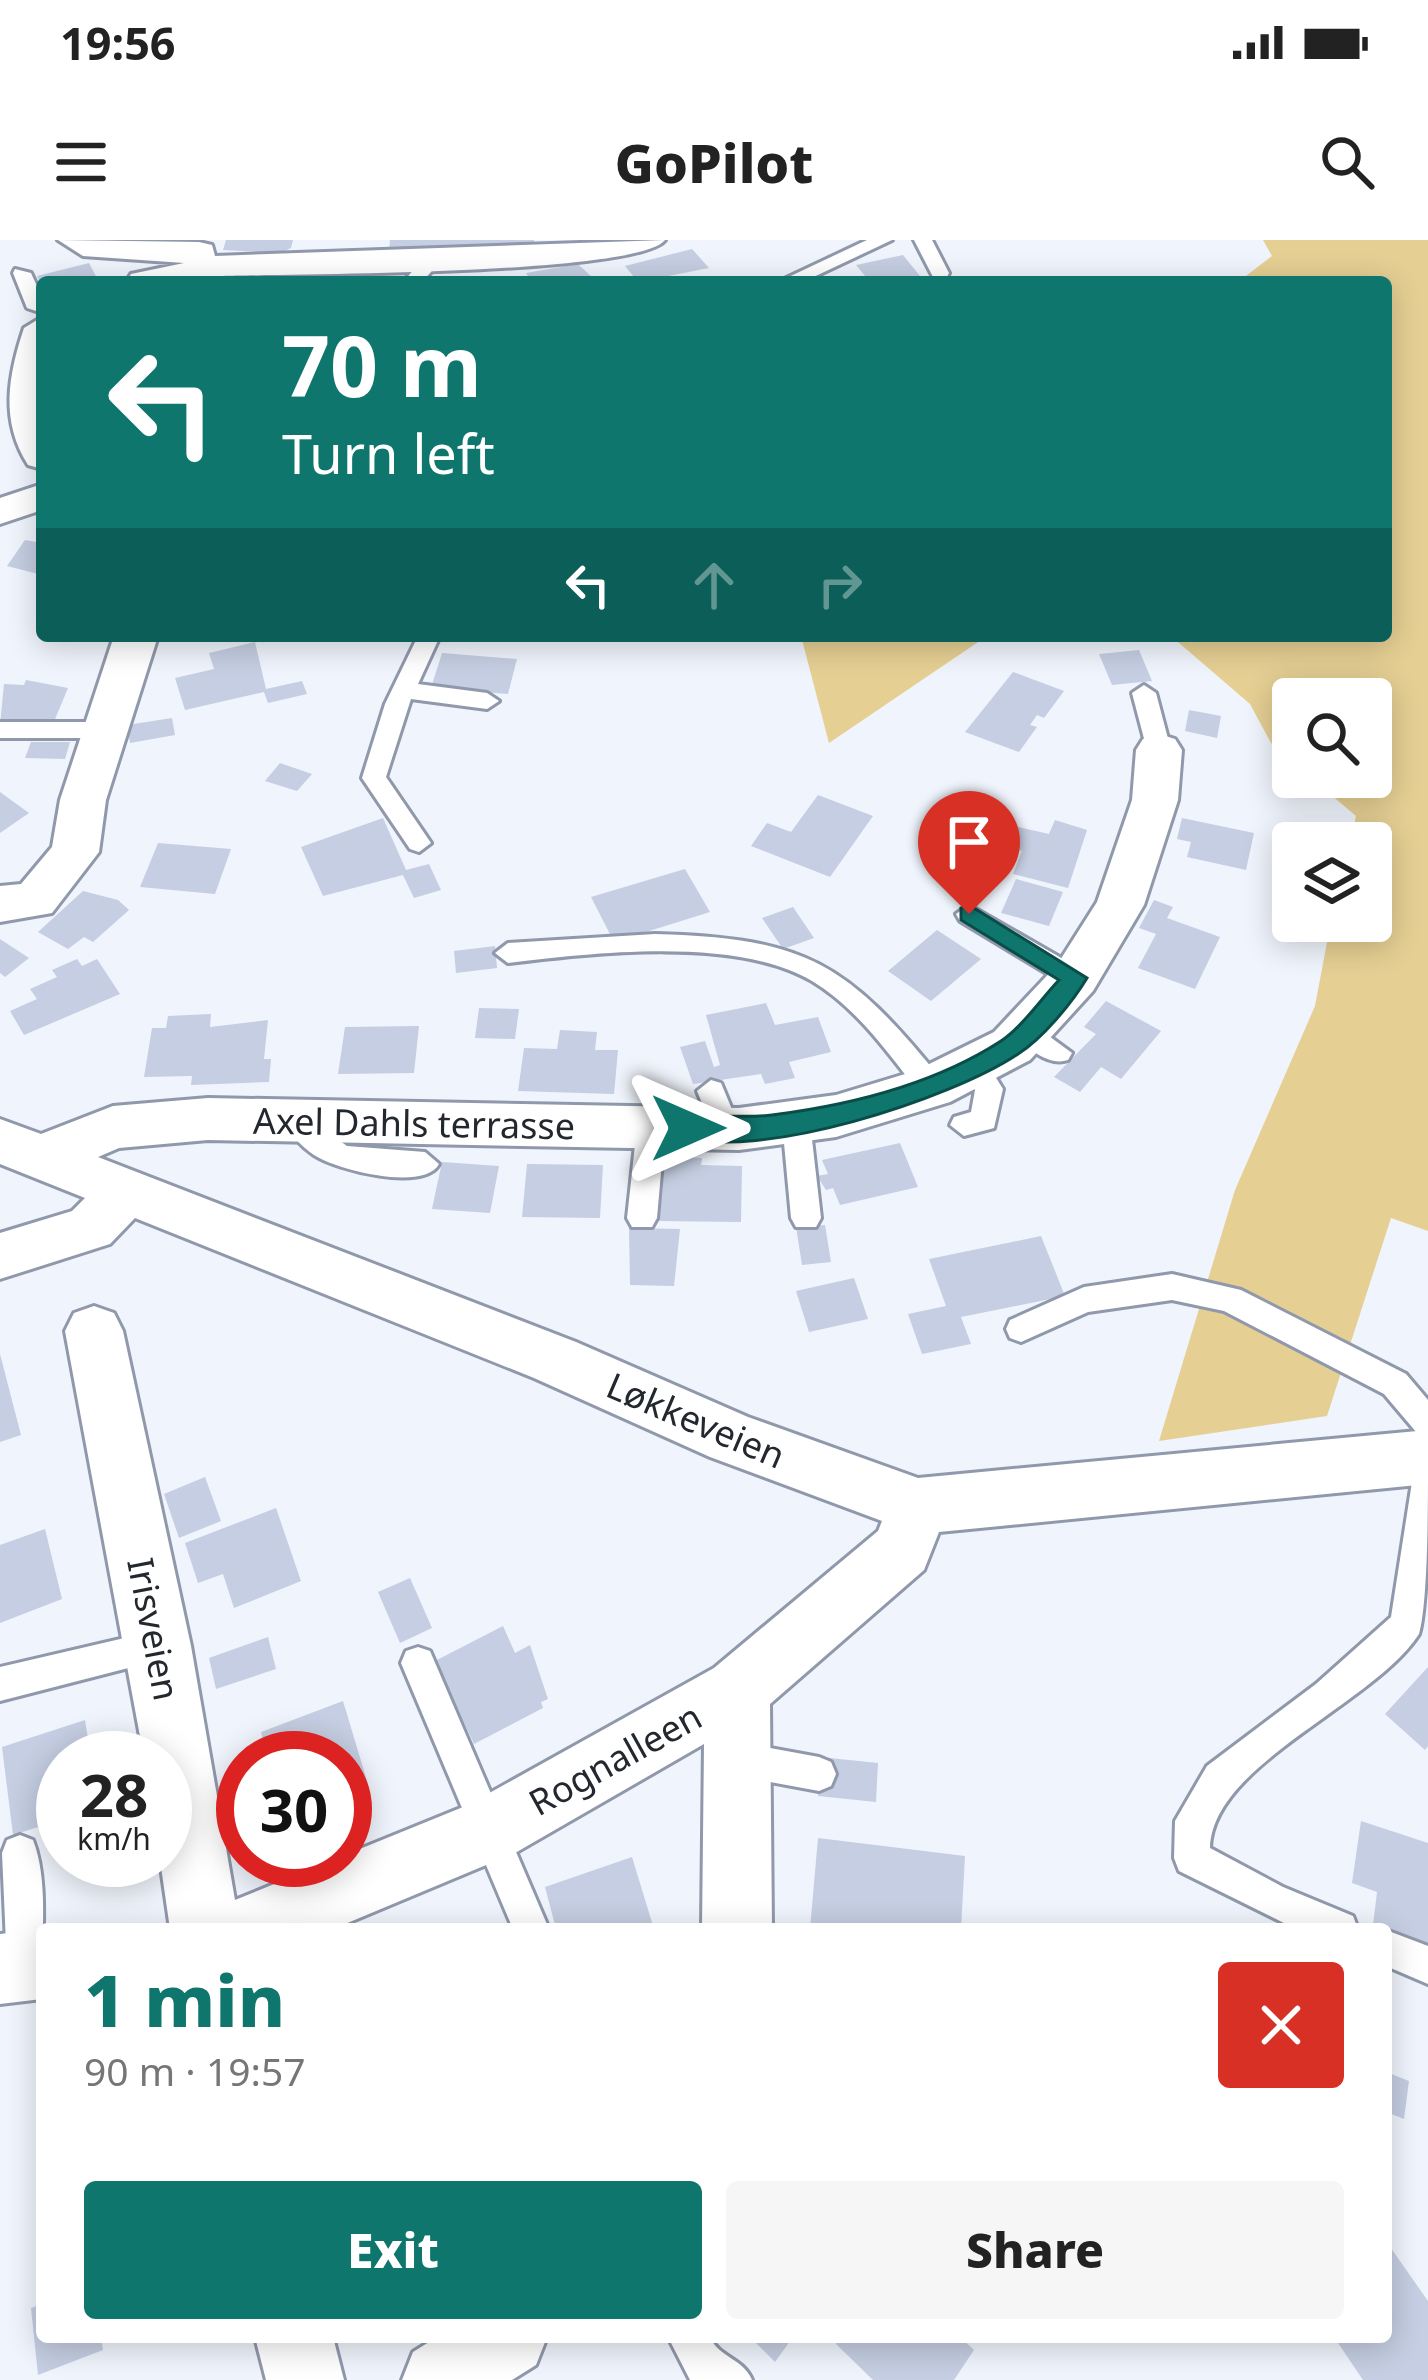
<!DOCTYPE html>
<html lang="en">
<head>
<meta charset="utf-8">
<style>
	:root { --surface:#fff; --page:#f6f6f6; --text:#222; --muted:#767676; --accent:#0f766e }
	body { margin:0; font-family:"Noto Sans",sans-serif; background:var(--page); color:var(--text); height:100vh; display:flex; flex-direction:column; font-size:45px; white-space:nowrap }
	* { box-sizing:border-box; margin:0 }
	p { font-size:39px; color:var(--muted) }
	.icon { flex:none; width:66px; height:66px; fill:none; stroke:currentColor; stroke-width:2; stroke-linecap:round; stroke-linejoin:round }
	.map { position:relative; flex:1; overflow:hidden }
	.side { position:absolute; left:36px; top:1683px; width:1356px; height:420px; display:flex; flex-direction:column; background:var(--surface); border-radius:12px; box-shadow:0 6px 30px #0003 }
	.side>* { flex:none }
	.banner { position:absolute; left:36px; top:36px; width:1356px; height:366px; border-radius:12px; box-shadow:0 6px 30px #0003; background:#0f766e; color:#fff; overflow:hidden }
	.controls { position:absolute; left:1272px; top:438px; display:grid; gap:24px }
	.controls a { display:grid; place-items:center; width:120px; height:120px; border-radius:12px; background:var(--surface); box-shadow:0 6px 30px #0003; font-size:60px }
	.speed { position:absolute; left:36px; top:1491px; display:flex; gap:24px; font-size:60px; font-weight:700; text-align:center }
	.speed>* { display:grid; place-content:center; width:156px; height:156px; border-radius:50%; background:var(--surface); box-shadow:0 6px 30px #0003; line-height:1 }
	.speed small { font-size:30px; font-weight:400 }
	.speed .limit { border:18px solid #d22; background:#fff; color:#111 }
	.pin { position:absolute; display:grid; place-items:center; width:102px; height:102px; color:#fff; margin:-123px -51px; border-radius:50% 50% 50% 0; rotate:-45deg; box-shadow:0 0 12px #0007 }
	.pin .icon { rotate:45deg }
	.me { position:absolute; width:132px; margin:-66px; rotate:90deg; stroke-linejoin:round; filter:drop-shadow(0 0 9px #0008) }
	.turn { display:flex; align-items:center; gap:42px; height:252px; padding:0 48px; font-size:54px }
	.turn .icon { width:156px; height:156px; stroke-width:2.5 }
	.turn b { display:block; font-size:84px; line-height:102px }
	.lanes { display:flex; align-items:center; height:114px; padding:0 48px; background:#0003; justify-content:center; gap:60px; direction:ltr }
	.lanes .off { opacity:.35 }
	.round { display:grid; place-items:center; flex:none; width:126px; height:126px; border-radius:12px; background:var(--page) }
	.head { display:flex; align-items:center; justify-content:space-between; height:204px; padding:0 48px }
	h1 { font-size:72px; font-weight:800; line-height:90px; color:var(--accent) }
	.primary-button { display:flex; gap:24px; margin-top:auto; padding:24px 48px }
	.primary-button a { flex:1; height:138px; border-radius:12px; background:var(--accent); color:#fff; font-size:48px; font-weight:800; line-height:138px; text-align:center }
	.primary-button a+a { background:var(--page); color:var(--text) }
	.status { display:flex; justify-content:space-between; align-items:center; height:84px; padding:0 60px; background:var(--surface); direction:ltr }
	.status svg { height:33px; fill:currentColor }
	header { display:flex; justify-content:space-between; align-items:center; height:156px; padding:0 48px; background:var(--surface); font-size:54px; font-weight:800 }
	.map>svg:first-child { display:block }
</style>
</head>
<body>
<div class="status"><b>19:56</b><svg viewBox="0 0 49 12"><path d="M0 12V9h3v3zM5 12V6h3v6zM10 12V3h3v9zM15 12V0h3v12zM26 1h20v11H26zM47 4h2v5h-2z"/></svg></div>
<header><svg class="icon" aria-label="menu" viewBox="0 0 24 24"><path d="M4 6h16M4 12h16M4 18h16"/></svg>GoPilot<svg class="icon" aria-label="search" viewBox="0 0 24 24"><circle cx="10" cy="10" r="6"/><path d="M15 15l6 6"/></svg></header>
<div class="map">
<svg width="1428" height="2140" viewBox="0 0 1428 2140">
	<rect width="100%" height="100%" fill="#f0f4fc"/>
	<g fill="#e5cf93">
		<path d="M1263,0H1428V991L1391,978L1327,1176L1159,1201L1235,950L1315,766L1331,681H1371V603H1350L1356,576L1310,537H1371V459H1293V522L1271,503L1250,464L1171,396H1386V42H1238L1272,16Z"/>
		<path d="M801,396H987L829,503Z"/>
	</g>
	<g fill="#c5cee2">
		<path d="M226,0H293L291,8L280,13L223,10Z"/>
		<path d="M390,0H534V3L389,11Z"/>
		<path d="M692,9L709,28L638,42L625,26Z"/>
		<path d="M903,15L924,41L870,42L856,25Z"/>
		<path d="M89,23L99,42H40L37,36Z"/>
		<path d="M578,24L595,40L532,42L526,33Z"/>
		<path d="M25,300L42,303V335L7,326Z"/>
		<path d="M255,402L266,449L302,441L307,454L268,463L264,452L185,470L175,438L214,429L209,413Z"/>
		<path d="M1139,410L1152,441L1112,445L1099,414Z"/>
		<path d="M442,413L517,419L508,454L431,448Z"/>
		<path d="M1013,432L1064,451L1044,478L1037,475L1030,485L1037,487L1019,512L965,492Z"/>
		<path d="M26,440L68,448L53,484L0,485L4,444L24,445Z"/>
		<path d="M1189,470L1221,476L1217,498L1185,491Z"/>
		<path d="M172,478L175,495L130,503L127,485Z"/>
		<path d="M31,502H70L65,519L25,518Z"/>
		<path d="M280,523L312,534L297,551L265,541Z"/>
		<path d="M0,552L29,573L0,593Z"/>
		<path d="M818,555L873,576L830,637L751,606L767,583L791,592Z"/>
		<path d="M383,578L406,630L429,624L441,650L414,658L403,635L323,656L301,607Z"/>
		<path d="M1182,578L1254,593L1246,630L1187,617L1191,602L1177,599Z"/>
		<path d="M1055,580L1087,590L1068,648L1013,634L1022,611L1002,605L1010,585L1049,594Z"/>
		<path d="M158,603L231,609L215,654L140,647Z"/>
		<path d="M685,629L710,672L614,702L591,657Z"/>
		<path d="M1016,639L1063,652L1049,686L1001,673Z"/>
		<path d="M83,651L118,660L129,670L93,702L84,697L68,709L38,692Z"/>
		<path d="M1154,660L1173,667L1167,678L1220,697L1195,749L1138,728L1156,694L1139,688Z"/>
		<path d="M793,667L814,698L783,709L762,678Z"/>
		<path d="M937,690L981,719L931,761L888,731Z"/>
		<path d="M0,699L29,718L5,737L0,733Z"/>
		<path d="M495,706L497,728L456,733L454,711Z"/>
		<path d="M77,719L82,726L97,719L120,754L24,795L10,771L37,759L30,749L57,737L52,730Z"/>
		<path d="M1106,761L1161,791L1121,839L1101,827L1080,852L1054,837L1096,794L1084,787Z"/>
		<path d="M766,763L775,785L818,777L831,812L789,822L795,838L765,844L761,834L693,844L680,807L705,801L714,827L720,825L706,775Z"/>
		<path d="M479,768L519,769L515,799L475,798Z"/>
		<path d="M211,774L210,787L268,780L264,819H271L269,842L191,845L192,836L144,837L152,788H166L168,776Z"/>
		<path d="M419,786L414,833L338,834L345,787Z"/>
		<path d="M560,790L597,792L595,810H618L614,854L518,851L524,808L557,809Z"/>
		<path d="M900,903L918,947L840,965L833,948L826,950L817,936L828,934L822,920Z"/>
		<path d="M673,917L702,918L701,925L742,926L741,982L656,981L658,925H673Z"/>
		<path d="M442,922L499,926L490,973L432,969Z"/>
		<path d="M527,924L603,925L600,978L522,977Z"/>
		<path d="M825,985L831,1022L802,1025L796,987Z"/>
		<path d="M629,988L680,989L674,1046L630,1045Z"/>
		<path d="M1041,996L1065,1056L961,1077L971,1104L922,1114L908,1074L946,1066L929,1019Z"/>
		<path d="M854,1038L868,1079L809,1092L796,1051Z"/>
		<path d="M0,1114L21,1195L0,1202Z"/>
		<path d="M205,1237L221,1281L179,1298L164,1254Z"/>
		<path d="M276,1268L301,1341L234,1368L223,1334L198,1343L185,1303Z"/>
		<path d="M45,1289L62,1359L0,1383V1305Z"/>
		<path d="M410,1338L432,1388L400,1403L378,1352Z"/>
		<path d="M503,1386L515,1413L530,1405L548,1459L541,1462L543,1468L474,1504L457,1468L445,1475L433,1450L445,1444L435,1421Z"/>
		<path d="M268,1397L276,1429L216,1449L209,1418Z"/>
		<path d="M1428,1427V1506L1425,1510L1385,1474Z"/>
		<path d="M343,1461L368,1544L345,1552V1518H267L261,1492Z"/>
		<path d="M85,1480L91,1518H63V1579L13,1595L2,1507Z"/>
		<path d="M820,1517L878,1523L876,1562L818,1556Z"/>
		<path d="M1361,1581L1428,1603V1704L1373,1685L1377,1652L1352,1643Z"/>
		<path d="M818,1598L965,1616L961,1689H810Z"/>
		<path d="M632,1617L654,1689H556L545,1647Z"/>
		<path d="M1386,1832L1409,1841L1404,1879L1386,1872Z"/>
		<path d="M1386,2001L1428,2061V2140H1363L1334,2097H1386Z"/>
		<path d="M42,2064V2097H101L103,2110L38,2135L31,2068Z"/>
		<path d="M750,2097H793L775,2122Z"/>
		<path d="M841,2097H960L974,2110L954,2140H873L836,2104Z"/>
	</g>
	<g fill="none" stroke-linecap="round" stroke-linejoin="round">
		<defs>
			<g id="lane">
				<path d="M867,0H892L803,42H778Z"/>
				<path d="M914,0H932L949,33L947,37H933Z"/>
				<path d="M423,19L439,23L422,42H403Z"/>
				<path d="M15,29L31,33L42,57V73L27,68L13,33Z"/>
				<path d="M418,396H440L418,444L487,453L499,461L487,469L411,459L386,537L431,603L419,612L410,609L362,538L385,464Z"/>
				<path d="M1144,445L1156,453L1171,510L1159,518L1147,510L1132,453Z"/>
				<path d="M0,482H103L115,490L103,498H0Z"/>
				<path d="M969,665L1084,731L1088,738L1084,745H1066L960,681L956,674Z"/>
				<path d="M655,694C806,698 847,723 941,839L945,847L941,855H921C889,814 857,768 812,741C736,696 593,713 508,723L495,713L508,703Z"/>
				<path d="M1027,780L1072,813L1068,820C1048,827 1023,806 1014,790L1017,783Z"/>
				<path d="M975,817L985,820L1003,849L994,888L964,896L950,885L954,877L971,872L975,850L961,828Z"/>
				<path d="M711,840L721,843L740,889L736,897H716L697,851Z"/>
				<path d="M296,869L347,906L425,912L439,924C424,952 337,930 314,915C301,906 290,894 282,880Z"/>
				<path d="M796,871L810,882L821,978L816,987H796L791,978L782,882Z"/>
				<path d="M651,876L665,887L657,978L652,987H632L627,978L637,887Z"/>
				<path d="M1172,1034L1241,1050L1406,1134L1428,1160V1197L1417,1193L1384,1154L1224,1071L1172,1060L1088,1072L1021,1102L1010,1098L1006,1089L1010,1080L1084,1047Z"/>
				<path d="M1428,1228C1428,1266 1428,1363 1419,1394C1373,1465 1212,1524 1210,1608L1283,1647L1353,1676L1358,1689H1296L1179,1631L1174,1618L1175,1581L1207,1526L1316,1444L1391,1377L1412,1242L1417,1232Z"/>
				<path d="M159,1390L171,1395L176,1406L171,1417L0,1461V1427Z"/>
				<path d="M418,1407L430,1411L549,1689H513L401,1423L406,1411Z"/>
				<path d="M737,1502L819,1517L831,1522L836,1534L831,1546L819,1551L737,1536L725,1531L720,1519L725,1507Z"/>
				<path d="M20,1595L33,1600C48,1638 42,1691 42,1732L26,1745L13,1739L7,1726L2,1613L7,1600Z"/>
				<path d="M273,1620H309L327,1665L322,1678L309,1683L296,1678Z"/>
				<path d="M1386,1690L1428,1706V1744L1386,1726Z"/>
				<path d="M668,2097H710C719,2118 743,2118 752,2140H690Z"/>
			</g>
			<g id="street">
				<path d="M58,0L199,2L212,5L215,16L665,0C639,35 285,34 223,36L194,42H126L131,34L184,23L83,16Z"/>
				<path d="M42,77V229L28,225C0,181 8,136 24,88Z"/>
				<path d="M42,244V270L0,284V258Z"/>
				<path d="M114,396H158L106,560L99,612L52,673L0,682V646L21,644L52,607L60,560Z"/>
				<path d="M1159,494L1175,499L1182,510L1178,560L1144,665L1093,751L1030,820L950,862L836,897L739,910L208,900L119,908L98,917L576,1102L748,1177L918,1238L1428,1190V1244L939,1292L924,1330L770,1464L772,1689H702L704,1504L515,1613L333,1689H170L160,1620H165V1518H144L65,1091L74,1073L94,1066L114,1073L123,1091L191,1406L235,1660L333,1620H345V1615L468,1565L714,1428L878,1291L882,1281L710,1217L534,1138L135,978L110,1004L0,1039V993L72,971L85,958L0,924V879L41,894L113,866L208,858L739,868L836,855L915,831L994,792L1057,725L1097,662L1132,560L1136,510L1143,499Z"/>
				<path d="M42,1689V1759L0,1764V1694Z"/>
				<path d="M255,2097H333L344,2140H266Z"/>
				<path d="M437,2097H547L536,2125L512,2140H402L413,2112Z"/>
			</g>
		</defs>
		<use href="#lane" stroke="#9098ab" stroke-width="6"/>
		<use href="#street" stroke="#9098ab" stroke-width="6"/>
		<use href="#lane" fill="#fff" fill-rule="evenodd"/>
		<use href="#street" fill="#fff" fill-rule="evenodd"/>
	</g>
	<path fill="#0f766e" stroke="#0a4d48" stroke-width="3" d="M969,665L1087,738C1072,763 1042,799 1018,814C951,859 758,922 679,896V881C707,872 743,879 772,875C851,865 933,845 1001,801C1022,787 1041,759 1059,740L961,680V668Z"/>
	<g text-anchor="middle" dominant-baseline="central" stroke-width="10" stroke-linejoin="round" paint-order="stroke">
		<g font-size="36" fill="#23272e" stroke="#fff">
			<text transform="translate(414 883) rotate(1)">Axel Dahls terrasse</text>
			<text transform="translate(696 1180) rotate(23)">Løkkeveien</text>
			<text transform="translate(154 1389) rotate(79)">Irisveien</text>
			<text transform="translate(615 1519) rotate(-29)">Rognalleen</text>
		</g>
	</g>
</svg>
<div class="controls">
<a><svg class="icon" aria-label="search" viewBox="0 0 24 24"><circle cx="10" cy="10" r="6"/><path d="M15 15l6 6"/></svg></a>
<a><svg class="icon" aria-label="layers" viewBox="0 0 24 24"><path d="M12 4l9 5-9 5-9-5zM3 14l9 5 9-5"/></svg></a>
</div>
<div class="speed"><div>28<small>km/h</small></div><div class="limit">30</div></div>
<div class="pin" style="left:969px;top:674px;background:#d93025"><svg class="icon" aria-label="arrive" viewBox="0 0 24 24"><path d="M6 21V4h12l-3 4 3 4H6"/></svg></div>
<svg class="me" style="left:688px;top:888px" viewBox="-20 -20 40 40"><path d="M0-17L14 15 0 8-14 15z" fill="#0f766e" stroke="#fff" stroke-width="4"/></svg>
<div class="banner">
<div class="turn"><svg class="icon" aria-label="left" viewBox="0 0 24 24"><path d="M17 20v-9H6M10 6l-5 5 5 5"/></svg><div><b>70 m</b>Turn left</div></div>
<div class="lanes"><svg class="icon" aria-label="left" viewBox="0 0 24 24"><path d="M17 20v-9H6M10 6l-5 5 5 5"/></svg><svg class="icon off" aria-label="ahead" viewBox="0 0 24 24"><path d="M12 20V5M6 11l6-6 6 6"/></svg><svg class="icon off" aria-label="right" viewBox="0 0 24 24"><path d="M7 20v-9h11M14 6l5 5-5 5"/></svg></div>
</div>
<section class="side">
<div class="head"><div><h1>1 min</h1><p>90 m · 19:57</p></div><a class="round" style="background:#d93025;color:#fff"><svg class="icon" aria-label="close" viewBox="0 0 24 24"><path d="M6 6l12 12M18 6L6 18"/></svg></a></div>
<div class="primary-button"><a>Exit</a><a>Share</a></div>
</section>
</div>
</body>
</html>
